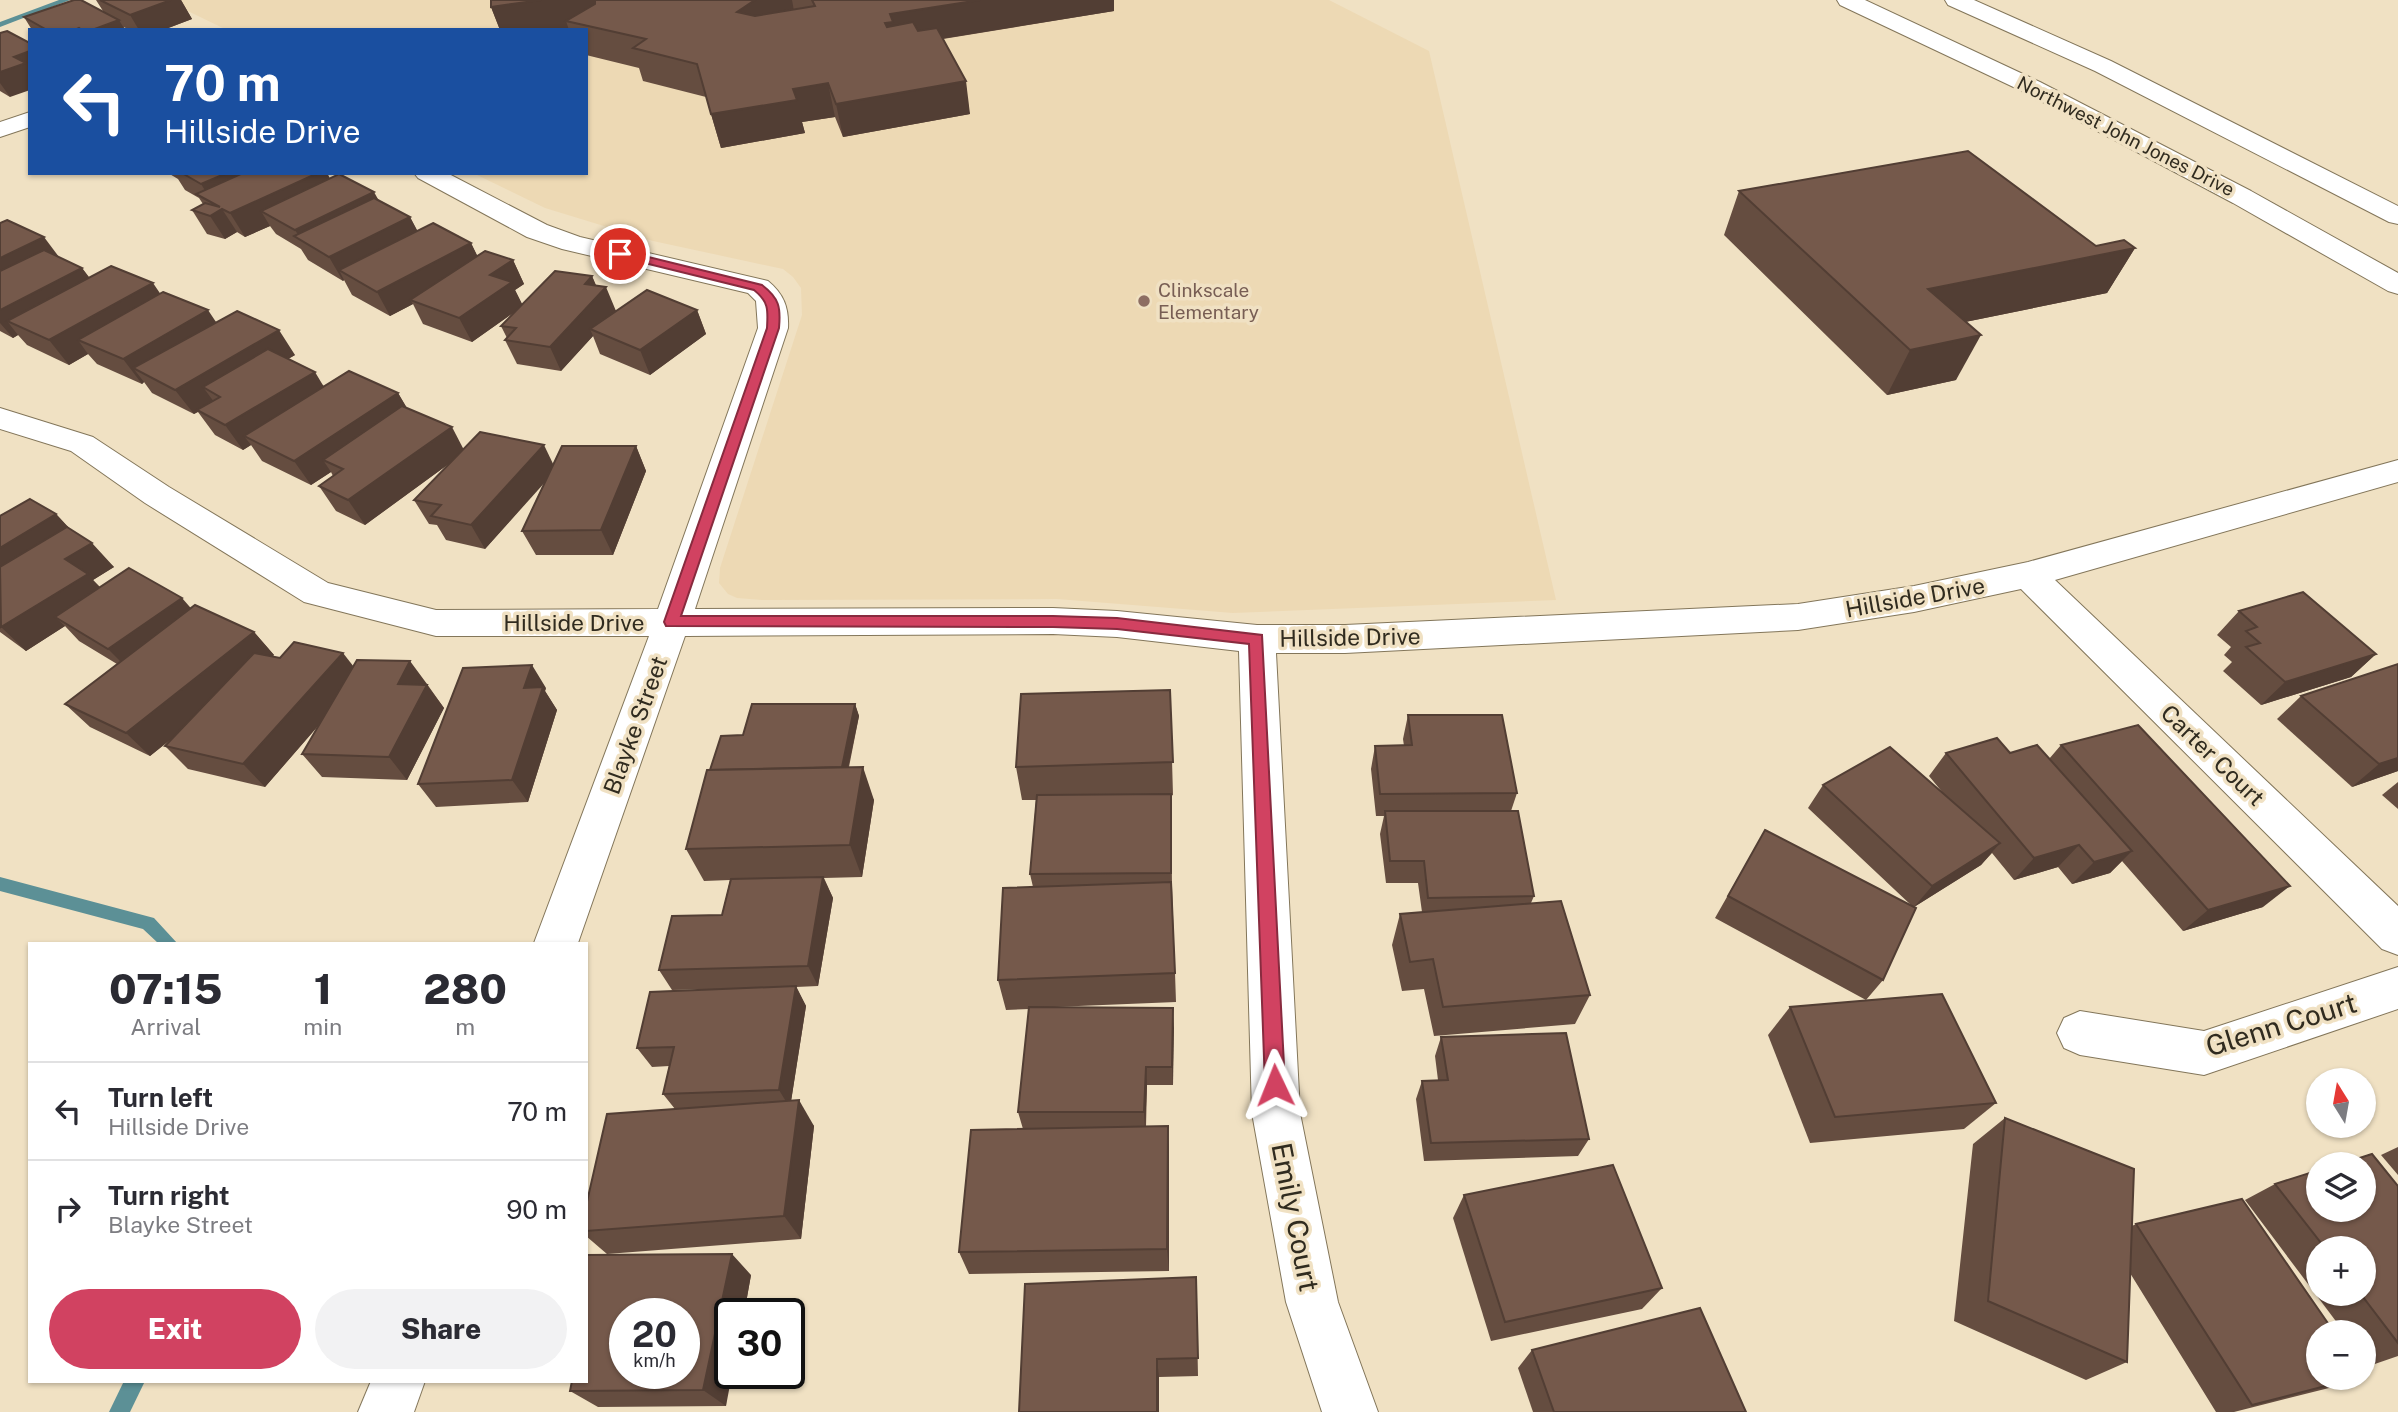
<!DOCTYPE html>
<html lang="en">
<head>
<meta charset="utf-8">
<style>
	:root { --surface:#fff; --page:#f2f2f3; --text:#2b2b33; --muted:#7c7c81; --line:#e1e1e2; --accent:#d14261 }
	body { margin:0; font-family:"Public Sans",sans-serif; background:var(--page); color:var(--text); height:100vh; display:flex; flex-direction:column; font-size:26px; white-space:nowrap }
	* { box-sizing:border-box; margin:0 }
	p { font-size:23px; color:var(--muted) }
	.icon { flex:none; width:38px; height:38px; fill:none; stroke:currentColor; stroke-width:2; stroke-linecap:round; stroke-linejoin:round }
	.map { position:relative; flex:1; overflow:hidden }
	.side { position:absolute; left:28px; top:942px; width:560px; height:441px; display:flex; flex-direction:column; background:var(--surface); border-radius:0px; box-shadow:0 2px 5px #0004 }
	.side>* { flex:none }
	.banner { position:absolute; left:28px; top:28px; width:560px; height:147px; border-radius:0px; box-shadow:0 2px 5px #0004; background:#1a4fa0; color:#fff; overflow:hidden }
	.needle { width:46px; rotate:349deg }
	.buttons { position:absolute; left:2306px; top:1068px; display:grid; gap:14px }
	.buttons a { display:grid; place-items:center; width:70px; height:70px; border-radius:50%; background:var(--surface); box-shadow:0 2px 5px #0004; font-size:35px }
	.speed { position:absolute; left:609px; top:1298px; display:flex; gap:14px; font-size:35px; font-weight:700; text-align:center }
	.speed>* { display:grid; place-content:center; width:91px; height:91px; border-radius:50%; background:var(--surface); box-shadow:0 2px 5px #0004; line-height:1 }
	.speed small { font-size:18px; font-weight:400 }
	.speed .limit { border:4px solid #111; border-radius:10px; background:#fff; color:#111 }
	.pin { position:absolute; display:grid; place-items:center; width:60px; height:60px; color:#fff; margin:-30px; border:4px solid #fff; border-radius:50%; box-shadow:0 2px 7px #0007 }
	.me { position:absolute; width:77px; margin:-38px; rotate:358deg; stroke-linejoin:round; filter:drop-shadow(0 0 5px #0008) }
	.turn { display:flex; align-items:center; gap:24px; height:147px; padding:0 21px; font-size:32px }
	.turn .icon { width:91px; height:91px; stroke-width:2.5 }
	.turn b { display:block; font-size:49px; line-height:60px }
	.eta { display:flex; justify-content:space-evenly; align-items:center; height:119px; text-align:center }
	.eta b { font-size:42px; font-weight:800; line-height:49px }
	.cta { display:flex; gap:14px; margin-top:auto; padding:14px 21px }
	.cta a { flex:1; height:80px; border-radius:42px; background:var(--accent); color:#fff; font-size:28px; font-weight:800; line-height:80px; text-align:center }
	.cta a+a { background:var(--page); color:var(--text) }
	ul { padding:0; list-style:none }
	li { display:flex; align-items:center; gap:21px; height:98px; padding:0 21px; border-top:2px solid var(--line) }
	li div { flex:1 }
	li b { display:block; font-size:26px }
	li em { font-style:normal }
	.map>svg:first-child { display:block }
</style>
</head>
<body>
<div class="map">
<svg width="2398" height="1412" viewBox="0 0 2398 1412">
	<rect width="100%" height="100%" fill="#f0e1c3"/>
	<path fill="#edd9b4" d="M165,0H1329L1429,51L1556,600L1233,613L1057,599L762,600L737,598L728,594L719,583L720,568L802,315L801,288L793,277L783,269L653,241L545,208L473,173H586V30H227Z"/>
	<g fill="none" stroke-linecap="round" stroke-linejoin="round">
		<g fill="#5c9096" fill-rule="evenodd">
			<path d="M59,0H70L0,27V22Z"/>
			<path d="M0,877L154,918L177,943H158L143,929L0,891Z"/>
			<path d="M124,1381H145L130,1412H109Z"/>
		</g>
		<defs>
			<g id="minor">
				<path d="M30,112V127L0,137V122Z"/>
				<path d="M414,173H447L547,225L580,237L768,281C784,294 789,308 788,328L695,609L1053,608L1117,611L1257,625H1345L1798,604L1914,586L2028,562L2398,460V482L2055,580L2398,906V955L2382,949L2021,589L1914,612L1798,630L1345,653H1276L1300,1113L1338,1302L1378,1412H1322L1286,1302L1252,1113L1239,651L1117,637L1053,634L685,636L578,943H534L649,636H436L304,602L145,503L71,451L0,429V408L93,437L169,487L328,583L436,610L658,609L758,328L756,301L748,293L562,249L527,237L418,178Z"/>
				<path d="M2398,967V1009L2204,1075L2080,1055L2064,1048L2057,1033L2064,1018L2080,1011L2204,1031Z"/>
				<path d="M371,1381H425L414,1412H358Z"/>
			</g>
			<g id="major">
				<path d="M1837,0H1865L2040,82L2251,191L2398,273V294L2388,291L2233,203L2024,92L1840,5Z"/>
				<path d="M1945,0H1974L2111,61L2398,206V224L2389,222L2095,71L1948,5Z"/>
			</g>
		</defs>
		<use href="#minor" stroke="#83765a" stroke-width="2"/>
		<use href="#major" stroke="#83765a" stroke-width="2"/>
		<use href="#minor" fill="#fff" fill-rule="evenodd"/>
		<use href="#major" fill="#fff" fill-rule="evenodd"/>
	</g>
	<g fill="#654d40" fill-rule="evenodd">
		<path d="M96,0H181L192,19L163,30H129L124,27L125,30H32L24,17L103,11Z"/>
		<path d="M491,0H1114V11L943,39L970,114L843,137L835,117L802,122L805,133L721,148L706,97L643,81L639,68L586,55V30H500L491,7Z"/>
		<path d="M0,33L10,97L0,91Z"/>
		<path d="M168,173H327L330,179L379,201L410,217L417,231L471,243L477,256L513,260L524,284L515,290L522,304L592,276L596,285L616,311L697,310L706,334L650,375L600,354L593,336L561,371L517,364L505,340L507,338L501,326L513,313L472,342L423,324L413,304L390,316L352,295L344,280L343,281L308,260L301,249L276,234L270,226L245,237L237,232L225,239L207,234L192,210L203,204L199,198L185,190L178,179Z"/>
		<path d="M1739,191L2096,246L2135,248L2107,293L1965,322L1956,380L1887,395L1724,235Z"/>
		<path d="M0,223L60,258L82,268L89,277L160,294L216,322L295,355L288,359L324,386L398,393L407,408L464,449L553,464L636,446L646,471L613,555H536L522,531L545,481L485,549L446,540L437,525L429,524L414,500L450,463L365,525L336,511L319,486L333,476L331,472L311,485L262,461L251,445L243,450L215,435L198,412L194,414L152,393L144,382L142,384L97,364L88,354L69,365L27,345L18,335L13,338L0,331Z"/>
		<path d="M56,514L71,530L114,567L93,580L100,587L191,608L254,632L274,655L272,657L353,666L427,684L444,708L407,780L322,777L302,754L319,725L265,787L188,769L165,746L174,737L150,756L90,727L65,704L117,664L79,641L65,626L26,651L0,632V516Z"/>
		<path d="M2239,611L2376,654L2351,677L2261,705L2223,671L2232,662L2224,655L2231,647L2217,635Z"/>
		<path d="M2398,664V771L2352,787L2277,719L2301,696Z"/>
		<path d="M546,688L545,691L557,710L528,802L436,807L418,784Z"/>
		<path d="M1170,690L1173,795L1171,796L1172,886L1176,1002L1054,1007L1173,1008V1085H1147L1146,1127L1168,1126L1169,1152V1271L969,1274L959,1252L1023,1129L1018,1112L1029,1009L1006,1010L998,980L1033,887L1030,874L1036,800H1022L1016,767Z"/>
		<path d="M855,704L859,716L849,767L874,800L862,877L824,878L833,898L818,986L796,987L806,1006L791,1101L814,1126L801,1239L607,1254L586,1236V1206L675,1109L663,1094L669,1066L652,1067L637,1048L763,988L672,990L659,970L722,915L730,880L704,881L686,849L710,770L743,735Z"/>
		<path d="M1408,715L1517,793L1511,811L1534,896L1531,903L1590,995L1575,1024L1434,1036L1424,989L1402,991L1392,945L1400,914L1422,912L1418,883H1386L1380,834L1384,816H1376L1371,769L1375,746H1404L1403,739Z"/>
		<path d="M2061,745L2263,907L2183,931L2122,861L2110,873L2072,884L2058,867L2014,880L1992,853L1981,865L1914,907L1883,980L1866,1000L1715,918L1765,830L1912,906L1808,808L1823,785L1943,793L1929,776L1946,753H2010L2049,759Z"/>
		<path d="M2398,782V809L2382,795Z"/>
		<path d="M1790,1007L1996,1103L1964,1129L1810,1143L1768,1035Z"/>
		<path d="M1441,1037L1589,1139L1578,1156L1424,1161L1416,1099L1422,1081L1438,1080L1435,1056Z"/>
		<path d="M2005,1118L2132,1226L2136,1224L2361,1377L2329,1388L2234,1412H2216L2130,1273L2127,1362L2086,1380L1954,1321L1973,1144Z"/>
		<path d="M2398,1147V1175L2381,1155Z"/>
		<path d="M2275,1184L2398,1186V1356L2369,1366L2364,1359V1332H2344L2245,1200ZM2319,1248H2364V1293H2319Z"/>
		<path d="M1464,1195L1662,1288L1642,1309L1491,1341L1453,1218Z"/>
		<path d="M751,1275L744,1314H730L726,1406L598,1407L570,1391Z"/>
		<path d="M1196,1277L1198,1376L1159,1377L1019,1412Z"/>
		<path d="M1532,1350L1746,1412H1533L1518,1368Z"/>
	</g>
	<g fill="#523e34">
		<path d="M171,0H181L192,19L163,30H139L130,15Z"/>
		<path d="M541,0H596L605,24L566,21L569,30H500L491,7Z"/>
		<path d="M755,0H792L794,11L746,44L737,12Z"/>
		<path d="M980,0H1114V11L897,46L885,23L890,14Z"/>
		<path d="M119,20L125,30H92Z"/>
		<path d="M30,51V90L10,97L0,83V72L14,57Z"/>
		<path d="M966,81L970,114L843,137L836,104Z"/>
		<path d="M828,83L835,117L802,122L805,133L721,148L711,114L793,89Z"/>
		<path d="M227,173H294L213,203L201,184Z"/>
		<path d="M318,173H327L338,194L261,211L270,226L245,237L230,213Z"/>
		<path d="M374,192L387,215L302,241L295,230Z"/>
		<path d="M222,209L237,232L225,239L210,216Z"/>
		<path d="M410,217L423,241L339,270L344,280L343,281L329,257Z"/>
		<path d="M44,237L62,261L0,292V258Z"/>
		<path d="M471,243L483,267L410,300L413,304L390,316L377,292Z"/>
		<path d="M2135,248L2107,293L1906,334L1928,289Z"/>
		<path d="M513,260L524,284L515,290L523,306L472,342L459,318L490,275Z"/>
		<path d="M82,268L100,293L7,321L18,335L13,338L0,323V310Z"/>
		<path d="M592,276L599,294L606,287L616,311L590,329L593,336L561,371L550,347L585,284Z"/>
		<path d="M153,283L170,308L78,340L88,354L69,365L49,340Z"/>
		<path d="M208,310L224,334L133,368L144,382L142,384L123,359Z"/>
		<path d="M697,310L706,334L650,375L640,350Z"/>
		<path d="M279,330L295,355L221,398L203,387L214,402L194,414L175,390Z"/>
		<path d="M1981,335L1956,380L1887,395L1910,350Z"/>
		<path d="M315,372L330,397L244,436L251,445L243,450L225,425Z"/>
		<path d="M398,393L412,417L323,460L331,472L311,485L294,461Z"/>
		<path d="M452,427L465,452L365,525L348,500Z"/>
		<path d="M544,445L556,470L485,549L471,525Z"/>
		<path d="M636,446L646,471L613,555L601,530Z"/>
		<path d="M56,514L79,539L0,586V548Z"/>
		<path d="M92,543L114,567L93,580L110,598L55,617L65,626L26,651L1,627L65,559Z"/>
		<path d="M182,598L203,622L131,672L108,649Z"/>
		<path d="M254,632L274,655L150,756L126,733Z"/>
		<path d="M343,653L361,676L265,787L243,764Z"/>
		<path d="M2376,654L2351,677L2261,705L2285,682Z"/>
		<path d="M410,661L427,684L425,689L427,685L444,708L407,780L389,757L398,684Z"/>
		<path d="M532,665L546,688L545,691L557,710L528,802L512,780L524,688Z"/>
		<path d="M855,704L859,716L844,787L840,776Z"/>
		<path d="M2398,758V771L2352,787L2379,764Z"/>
		<path d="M863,767L874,800L862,877L850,845Z"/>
		<path d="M2000,843L1981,865L1914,907L1932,886Z"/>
		<path d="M2079,845L2058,867L2014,880L2034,858Z"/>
		<path d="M2132,851L2110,873L2072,884L2094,862Z"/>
		<path d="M823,877L833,898L818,986L808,966Z"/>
		<path d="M2290,886L2263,907L2183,931L2208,910Z"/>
		<path d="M796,986L806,1006L790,1108L779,1090Z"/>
		<path d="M1173,1008L1174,1028L1173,1085L1172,1067Z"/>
		<path d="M1146,1067L1147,1085L1145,1130L1144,1112Z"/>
		<path d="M799,1100L814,1126L801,1239L784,1216Z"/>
		<path d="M1168,1126L1169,1152V1271L1167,1249Z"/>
		<path d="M732,1254L751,1275L744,1314H730V1374H732L726,1406L703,1390Z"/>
		<path d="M1157,1359L1159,1377V1412H1157Z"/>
	</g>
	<g fill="#75594b" stroke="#523e34" stroke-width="2" fill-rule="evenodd">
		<path d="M74,0H81L119,20L92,30H82L79,28L75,30H47L24,17Z"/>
		<path d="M100,0H171L130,15Z"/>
		<path d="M491,0H541L491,7Z"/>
		<path d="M595,0H755L737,12L755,16L815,6L812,0H980L890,14L893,22L885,23L887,27L913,22L918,31L937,28L966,81L836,104L828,83L793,89L797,100L711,114L697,64L633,48L646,39L566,21L595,4Z"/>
		<path d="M7,31L30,43V51L14,57L26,63L0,72V33Z"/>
		<path d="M1968,151L2096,246L2124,240L2135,248L1928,289L1981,335L1910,350L1739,191Z"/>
		<path d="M182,173H227L201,184Z"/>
		<path d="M243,173H318L230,213L222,209L210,216L192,210L205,203L220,207L196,194Z"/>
		<path d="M339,174L374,192L295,230L261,211Z"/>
		<path d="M374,198L410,217L329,257L294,236Z"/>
		<path d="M7,220L44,237L0,258V223Z"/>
		<path d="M433,223L471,243L377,292L339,270Z"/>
		<path d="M44,250L82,268L0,310V271Z"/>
		<path d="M485,251L513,260L490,275L512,282L459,318L410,300Z"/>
		<path d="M111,266L153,283L49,340L7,321Z"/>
		<path d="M555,271L592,276L585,284L606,287L550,347L505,340L516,328L501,326Z"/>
		<path d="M647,290L697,310L640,350L590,329Z"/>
		<path d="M163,292L208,310L123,359L78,340Z"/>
		<path d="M237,311L279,330L175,390L133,368Z"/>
		<path d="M268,349L315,372L225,425L197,410L220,397L203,387Z"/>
		<path d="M349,371L398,393L294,461L244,436Z"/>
		<path d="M402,406L452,427L348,500L319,486L343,469L323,460Z"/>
		<path d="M480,432L544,445L471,525L431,516L441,505L414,500Z"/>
		<path d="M562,446H636L601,530L522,531Z"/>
		<path d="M30,499L56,514L0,548V516Z"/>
		<path d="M67,527L92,543L65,559L88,574L1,627L0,567Z"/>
		<path d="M129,568L182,598L108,649L55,617Z"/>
		<path d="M2303,592L2376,654L2285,682L2246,647L2260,643L2246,631L2257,627L2239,611Z"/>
		<path d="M195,605L254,632L126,733L65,704Z"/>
		<path d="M294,642L343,653L243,764L165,746L254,653L280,658Z"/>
		<path d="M357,660L410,661L398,684L427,685L389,757L302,754Z"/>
		<path d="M2398,664V758L2379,764L2301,696Z"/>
		<path d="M532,665L524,688L543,687L512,780L418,784L463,668Z"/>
		<path d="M1170,690L1173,762L1016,767L1021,694Z"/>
		<path d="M752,704H855L842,767L710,770L721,736L743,735Z"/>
		<path d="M1408,715H1502L1517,793L1380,794L1375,746L1412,745Z"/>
		<path d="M2138,725L2290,886L2208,910L2061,745Z"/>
		<path d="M1997,738L2010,753L2037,745L2132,851L2094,862L2079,845L2034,858L1946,753Z"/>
		<path d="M1890,747L2000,843L1932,886L1823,785Z"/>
		<path d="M863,767L850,845L686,849L707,770Z"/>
		<path d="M1171,794V873L1030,874L1037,795Z"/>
		<path d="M1385,811H1518L1534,896L1428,898L1424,861H1390Z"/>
		<path d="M1765,830L1916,908L1883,980L1728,896Z"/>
		<path d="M823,877L808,966L659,970L672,916L722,915L731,879Z"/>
		<path d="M1171,882L1175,973L998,980L1003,888Z"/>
		<path d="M1561,901L1590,995L1443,1007L1433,959L1410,962L1400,914Z"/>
		<path d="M796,986L779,1090L663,1094L674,1047L637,1048L650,992Z"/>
		<path d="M1942,994L1996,1103L1835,1117L1790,1007Z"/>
		<path d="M1029,1007L1173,1008L1172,1067H1146L1144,1112H1018Z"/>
		<path d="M1566,1033L1589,1139L1431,1143L1422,1081L1448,1080L1441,1037Z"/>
		<path d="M799,1100L784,1216L586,1231V1206L607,1114Z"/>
		<path d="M2005,1118L2134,1169L2127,1362L1988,1301Z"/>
		<path d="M1168,1126L1167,1249L959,1252L971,1130Z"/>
		<path d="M2372,1154L2398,1186V1343L2360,1293H2364V1248H2325L2275,1184L2319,1170V1209H2364V1164H2341Z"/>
		<path d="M1613,1165L1662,1288L1505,1322L1464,1195Z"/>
		<path d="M2242,1199L2334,1332H2319V1377H2360L2252,1405L2136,1224Z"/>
		<path d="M732,1254L703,1390L570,1391L572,1381H586V1255ZM625,1314H684V1374H625Z"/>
		<path d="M1196,1277L1198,1358L1157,1359V1412H1019L1025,1284Z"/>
		<path d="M1700,1308L1746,1412H1554L1532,1350Z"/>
	</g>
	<path fill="#d14261" stroke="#882b3f" stroke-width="2" d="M620,250L762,285C779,298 781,307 779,328L681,616H1053L1117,618L1262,635L1285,1085L1282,1092L1275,1095L1268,1092L1265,1085L1249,644L1117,629L1053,627L666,626L664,622L767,328C768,310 769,302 754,290L616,256V251Z"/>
	<circle fill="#8d6e63" stroke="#f0e1c3" stroke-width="2.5" cx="1144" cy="301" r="7"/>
	<g text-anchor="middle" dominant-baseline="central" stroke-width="7" stroke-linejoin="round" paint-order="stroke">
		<g font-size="19" fill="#302b1f" stroke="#f0e1c3">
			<text transform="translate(2126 136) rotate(27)">Northwest John Jones Drive</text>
		</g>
		<g font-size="19" fill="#785e54" stroke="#f0e1c3" text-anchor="start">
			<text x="1158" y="290">Clinkscale<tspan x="1158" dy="22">Elementary</tspan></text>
		</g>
		<g font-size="23" fill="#302b1f" stroke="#f0e1c3">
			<text transform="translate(1915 597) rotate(-10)">Hillside Drive</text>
			<text x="574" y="622">Hillside Drive</text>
			<text transform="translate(1350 637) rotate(-1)">Hillside Drive</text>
			<text transform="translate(635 725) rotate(-70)">Blayke Street</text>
			<text transform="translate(2213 755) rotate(44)">Carter Court</text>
		</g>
		<g font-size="28" fill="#302b1f" stroke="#f0e1c3">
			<text transform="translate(2281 1024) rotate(-17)">Glenn Court</text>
			<text transform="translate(1296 1217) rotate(79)">Emily Court</text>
		</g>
	</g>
</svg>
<div class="buttons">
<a><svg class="needle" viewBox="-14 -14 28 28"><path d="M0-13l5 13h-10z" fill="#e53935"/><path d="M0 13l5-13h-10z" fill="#7c7c81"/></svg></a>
<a><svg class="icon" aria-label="layers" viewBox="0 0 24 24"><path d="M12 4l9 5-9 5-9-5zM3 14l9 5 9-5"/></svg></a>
<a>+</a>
<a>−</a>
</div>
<div class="speed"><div>20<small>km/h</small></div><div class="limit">30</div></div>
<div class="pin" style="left:620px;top:254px;background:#d93025"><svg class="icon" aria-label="arrive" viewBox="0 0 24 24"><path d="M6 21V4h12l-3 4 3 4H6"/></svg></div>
<svg class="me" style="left:1275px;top:1085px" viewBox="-20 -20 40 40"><path d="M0-17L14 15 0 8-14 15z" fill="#d14261" stroke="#fff" stroke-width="4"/></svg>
<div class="banner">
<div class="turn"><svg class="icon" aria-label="left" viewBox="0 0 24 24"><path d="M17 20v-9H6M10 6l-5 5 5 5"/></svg><div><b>70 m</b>Hillside Drive</div></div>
</div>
<section class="side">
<div class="eta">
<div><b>07:15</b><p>Arrival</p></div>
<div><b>1</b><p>min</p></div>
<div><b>280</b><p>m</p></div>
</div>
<ul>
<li><svg class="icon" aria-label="left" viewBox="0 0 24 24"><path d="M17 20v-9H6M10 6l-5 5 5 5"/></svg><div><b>Turn left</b><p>Hillside Drive</p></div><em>70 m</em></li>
<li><svg class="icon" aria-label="right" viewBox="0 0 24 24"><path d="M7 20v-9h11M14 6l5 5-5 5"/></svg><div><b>Turn right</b><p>Blayke Street</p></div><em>90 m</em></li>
</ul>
<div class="cta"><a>Exit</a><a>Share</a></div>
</section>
</div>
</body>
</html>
